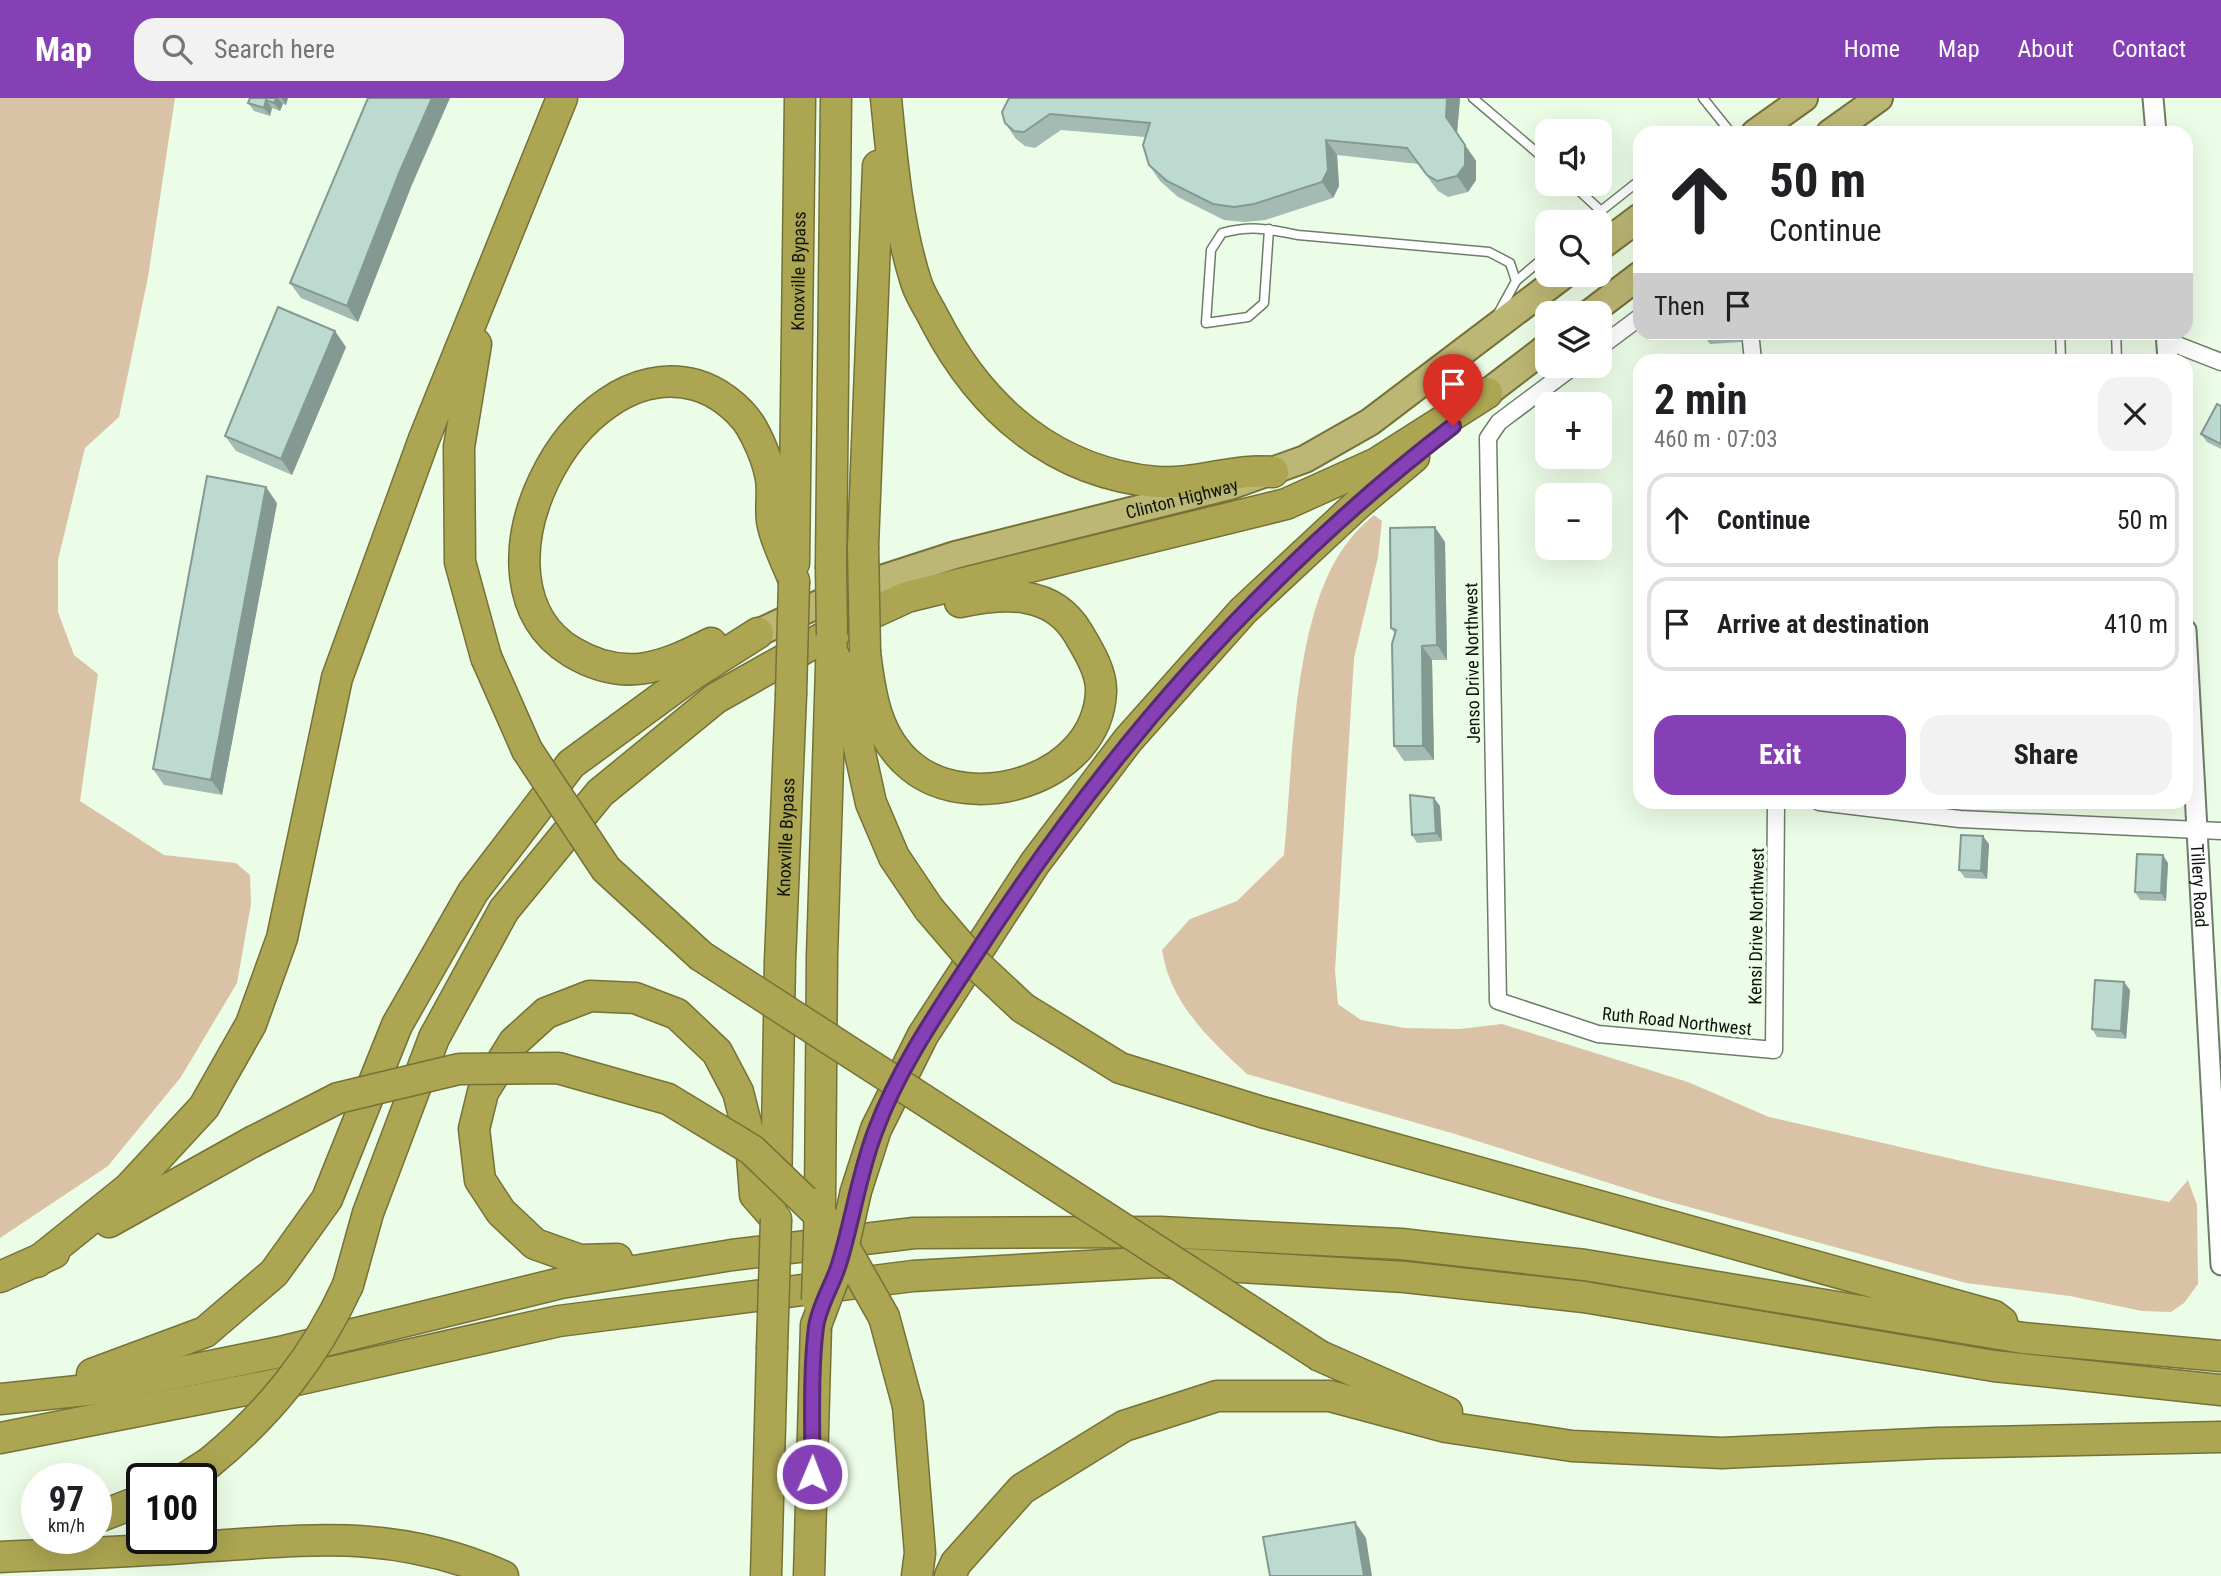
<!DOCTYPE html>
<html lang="en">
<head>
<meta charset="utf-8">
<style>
	:root { --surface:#fff; --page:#f2f2f2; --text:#202124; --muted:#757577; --line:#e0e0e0; --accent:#8440b4 }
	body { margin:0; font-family:"Roboto Condensed",sans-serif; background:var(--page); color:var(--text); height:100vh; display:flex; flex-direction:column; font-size:26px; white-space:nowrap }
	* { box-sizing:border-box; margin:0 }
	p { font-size:23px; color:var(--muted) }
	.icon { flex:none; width:38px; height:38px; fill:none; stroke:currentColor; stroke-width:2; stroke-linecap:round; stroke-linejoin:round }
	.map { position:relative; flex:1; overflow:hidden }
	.drawer { position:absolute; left:1633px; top:256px; width:560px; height:455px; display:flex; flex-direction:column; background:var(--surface); border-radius:21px; box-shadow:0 7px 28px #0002 }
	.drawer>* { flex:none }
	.guide { position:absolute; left:1633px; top:28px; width:560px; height:214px; border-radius:21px; box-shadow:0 7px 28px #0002; background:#fff; color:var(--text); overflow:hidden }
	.tools { position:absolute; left:1535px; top:21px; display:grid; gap:14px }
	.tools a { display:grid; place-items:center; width:77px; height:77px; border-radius:14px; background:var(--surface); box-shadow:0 7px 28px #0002; font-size:35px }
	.speed { position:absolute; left:21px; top:1365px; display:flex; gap:14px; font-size:35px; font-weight:700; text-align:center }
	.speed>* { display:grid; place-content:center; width:91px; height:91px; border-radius:50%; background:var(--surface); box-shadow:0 7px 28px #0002; line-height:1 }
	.speed small { font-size:18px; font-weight:400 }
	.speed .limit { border:4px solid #111; border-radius:10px; background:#fff; color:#111 }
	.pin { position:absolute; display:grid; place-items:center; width:60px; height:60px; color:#fff; margin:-72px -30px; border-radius:50% 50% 50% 0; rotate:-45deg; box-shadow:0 0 7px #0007 }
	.pin .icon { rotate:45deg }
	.me { position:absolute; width:77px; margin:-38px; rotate:1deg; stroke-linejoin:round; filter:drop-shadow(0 0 5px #0008) }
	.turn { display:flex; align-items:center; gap:24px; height:147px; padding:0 21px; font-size:32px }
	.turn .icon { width:91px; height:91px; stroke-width:2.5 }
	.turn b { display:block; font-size:49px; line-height:60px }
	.then { display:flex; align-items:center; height:66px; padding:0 21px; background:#0003; gap:14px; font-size:26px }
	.round { display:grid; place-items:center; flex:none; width:74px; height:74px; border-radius:21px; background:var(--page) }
	.headline { display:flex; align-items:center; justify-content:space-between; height:119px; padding:0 21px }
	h1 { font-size:42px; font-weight:700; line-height:52px }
	.button { display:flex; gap:14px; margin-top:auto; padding:14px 21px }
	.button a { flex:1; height:80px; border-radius:21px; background:var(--accent); color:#fff; font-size:28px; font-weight:700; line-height:80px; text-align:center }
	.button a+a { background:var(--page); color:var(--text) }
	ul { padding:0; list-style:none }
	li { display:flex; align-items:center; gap:21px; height:94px; margin:0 14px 10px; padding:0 7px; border:4px solid var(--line); border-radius:21px }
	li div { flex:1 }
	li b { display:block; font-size:26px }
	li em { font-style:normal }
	header { display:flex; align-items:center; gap:42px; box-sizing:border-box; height:98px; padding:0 35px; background:var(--accent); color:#fff }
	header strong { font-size:33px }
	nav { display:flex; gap:38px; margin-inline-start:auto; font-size:24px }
	.search { width:490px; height:63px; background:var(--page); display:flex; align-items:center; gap:18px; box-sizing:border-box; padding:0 24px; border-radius:21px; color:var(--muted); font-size:26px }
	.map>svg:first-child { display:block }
</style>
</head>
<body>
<header>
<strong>Map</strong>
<div class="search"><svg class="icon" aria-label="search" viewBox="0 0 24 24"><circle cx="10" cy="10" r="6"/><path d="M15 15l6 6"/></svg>Search here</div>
<nav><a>Home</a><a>Map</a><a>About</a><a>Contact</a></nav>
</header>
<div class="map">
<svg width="2221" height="1478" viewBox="0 0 2221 1478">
	<rect width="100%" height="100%" fill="#ecfde7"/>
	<g fill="#dac2a7">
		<path d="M0,0H175L148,179L119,319L85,350L58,462V514L74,557L98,576L80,703L164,757L236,765L250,777L251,806L237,885L181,979L108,1068L0,1140Z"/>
		<path d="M1374,417L1382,423L1378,459L1354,560L1335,873L1338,906L1361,922L1405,930L1460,931L1502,926L1688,984L1769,1019L1992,1070L2169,1104L2188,1082L2197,1107L2198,1186L2184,1205L2171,1214L2142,1213L2070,1198L1966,1185L1656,1100L1455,1036L1247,976C1209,941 1170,905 1162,852L1190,821L1237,803L1284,757C1293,669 1292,509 1351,440C1358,431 1366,424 1374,417Z"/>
	</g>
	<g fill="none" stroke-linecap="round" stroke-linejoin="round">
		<defs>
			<g id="service">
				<path d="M1473,0L1547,63"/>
				<path d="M1703,0L1731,35"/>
				<path d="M1572,86L1601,113"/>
				<path d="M1587,124L1640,82"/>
				<path d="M1269,131L1264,205L1248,219L1206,225L1211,152L1222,135C1252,127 1268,131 1298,137L1489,154L1510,165L1516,183"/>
				<path d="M1498,216L1516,183L1547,157"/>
				<path d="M2060,234L2061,262"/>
				<path d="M2116,234L2117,262"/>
			</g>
			<g id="minor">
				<path d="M1750,234L1753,262"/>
				<path d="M2167,243L2221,264"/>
				<path d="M1600,249L1640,219"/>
				<path d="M1574,268L1499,324L1488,340L1498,903L1598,936L1774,952L1776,704"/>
				<path d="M1819,704L1960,721L2221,733"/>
			</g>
			<g id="tertiary">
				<path d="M2153,0L2156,35"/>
				<path d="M2166,234L2168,262"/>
				<path id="s1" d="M2186,532L2221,1167"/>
			</g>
			<g id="trunk">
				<path d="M1755,35L1804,0"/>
				<path d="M1830,35L1879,0"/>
				<path d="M1600,149L1640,119"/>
				<path d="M1590,215L1640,177"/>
				<path d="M1487,295L1547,249"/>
				<path id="s2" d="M758,535L850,491L955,457L1230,388L1305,361L1370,324L1564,177"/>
			</g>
			<g id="motorway">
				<path d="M886,0C892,62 897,124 916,184C920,197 929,210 935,222C981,311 1054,375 1157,384C1197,387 1234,370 1273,374"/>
				<path d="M476,246L459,349L460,464L486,559"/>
				<path d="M863,448L878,68"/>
				<path id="s3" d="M794,465L800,0"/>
				<path d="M831,468L836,0"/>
				<path d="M711,545C662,570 624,585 572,554C457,486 571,253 696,287C717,293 738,309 750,327C758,340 767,361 770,376C774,391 770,408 772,423C775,443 787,464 794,483"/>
				<path d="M865,554C870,596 876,640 912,669C973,718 1097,681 1101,594C1102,574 1088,552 1078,535C1052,491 1003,495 960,504"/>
				<path d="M840,564L871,705L894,759L929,811"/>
				<path d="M1023,910L1120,970L1262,1014L1994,1218L2002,1224"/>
				<path d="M856,1093L876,1031L923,937L1035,765L1128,642L1243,513L1359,405L1414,359"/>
				<path id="s4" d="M776,1096L780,863L791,597"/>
				<path d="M820,1103L822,858L832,537"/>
				<path d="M109,1124L252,1044"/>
				<path d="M617,1161L580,1162L535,1146L501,1114L480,1082L474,1031L483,994L514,944L546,915L590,898L635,900L677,916L717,954L738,994L751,1045L755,1097L776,1121"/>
				<path d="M37,1164L129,1090L204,1009L251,926L282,840L337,580L424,341L562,0"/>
				<path d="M0,1179L54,1155"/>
				<path d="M348,1187L368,1115L434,940L504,812L600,695L716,600L844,528L907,499L1286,406L1377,365L1487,295"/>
				<path d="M1320,1258L1447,1314"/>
				<path d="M92,1276L205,1234L274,1175L327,1101L397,927L473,794L571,666L695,575L758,535"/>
				<path d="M0,1301L97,1291L280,1254L561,1185L732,1157L914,1135L1160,1134L1401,1146L1585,1167L2023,1240L2221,1258"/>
				<path d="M908,1308L920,1455L917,1478"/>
				<path d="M0,1340L292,1283L559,1223L913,1178L1158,1164L1405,1179L1584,1199L1994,1268L2221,1292"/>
				<path d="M184,1381L209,1365"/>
				<path d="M96,1420L142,1402"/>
				<path d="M0,1459C65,1456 131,1454 196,1449C311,1442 394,1430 503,1478"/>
				<path d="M766,1478L772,1251"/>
				<path d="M809,1478L816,1227"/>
				<path d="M950,1478L956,1465L1022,1391L1124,1328L1217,1298H1330L1446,1329L1572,1348L1722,1355L1937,1345L2221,1339"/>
			</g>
		</defs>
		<use href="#service" stroke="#6e7d69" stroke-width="11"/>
		<use href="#minor" stroke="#6e7d69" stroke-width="19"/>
		<use href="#tertiary" stroke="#6e7d69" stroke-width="23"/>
		<use href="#trunk" stroke="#757239" stroke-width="30"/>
		<use href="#motorway" stroke="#757239" stroke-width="33"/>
		<use href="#service" stroke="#fff" stroke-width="8"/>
		<use href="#minor" stroke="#fff" stroke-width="16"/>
		<use href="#tertiary" stroke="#fff" stroke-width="19"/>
		<use href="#trunk" stroke="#bcb774" stroke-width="26"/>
		<use href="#motorway" stroke="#aca551" stroke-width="30"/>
		<defs>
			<g id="motorway-bridge">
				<path d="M863,448L865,554"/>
				<path d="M831,468L832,537"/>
				<path d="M486,559L527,652L606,771L701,858L1320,1258"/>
				<path d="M791,597L794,483"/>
				<path d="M929,811L977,867L1023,910"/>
				<path d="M252,1044L338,1000L459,971L558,970L668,1001L752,1052L834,1131L884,1219L908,1308"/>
				<path d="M817,1202L820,1105"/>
				<path d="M816,1227L840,1164L856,1093"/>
				<path d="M772,1251L776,1121"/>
				<path d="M209,1365C270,1315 315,1259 348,1187"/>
			</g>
		</defs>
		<use href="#motorway-bridge" stroke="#757239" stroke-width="33" stroke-linecap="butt"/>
		<use href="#motorway-bridge" stroke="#aca551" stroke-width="30"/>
	</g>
	<g fill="#a3bbb3">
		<path d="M250,0H288L286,7L283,6L280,13L272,10L270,18L254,13L248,5Z"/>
		<path d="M1009,0H1460L1457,35L1476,63V82L1468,94L1448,99L1438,93L1418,66L1337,57L1339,88L1333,100L1265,122L1245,124L1224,122L1178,99L1160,83L1149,67L1145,39L1061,32L1035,50L1025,48L1016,41L1005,25Z"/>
		<path d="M411,89L358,224L301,200L290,185Z"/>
		<path d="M1704,234H1741V244L1710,246L1704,238Z"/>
		<path d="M346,249L292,377L236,353L225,338Z"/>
		<path d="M2221,308V351L2207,344L2201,336Z"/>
		<path d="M277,405L222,697L164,687L153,671Z"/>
		<path d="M1445,444L1447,562H1432L1434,662L1404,663L1394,648L1395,536L1391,530Z"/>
		<path d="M1440,708L1442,743L1417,745L1412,737Z"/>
		<path d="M1989,746L1987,781L1965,780L1959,772Z"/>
		<path d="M2168,765L2166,803L2140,802L2135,794Z"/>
		<path d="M2130,892L2126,941L2097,939L2092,931Z"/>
	</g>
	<g fill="#849992">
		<path d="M276,0H278L283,6L280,13L274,5Z"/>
		<path d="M281,0H288L286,7Z"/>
		<path d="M432,0H450L411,89L358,224L347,208L400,73Z"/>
		<path d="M1447,0H1460L1457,35L1446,19Z"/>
		<path d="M266,2L272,10L270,18L264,10Z"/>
		<path d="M1326,42L1337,57L1339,88L1333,100L1322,84Z"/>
		<path d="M1465,47L1476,63V82L1468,94L1457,78Z"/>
		<path d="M335,233L346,249L292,377L281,361Z"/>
		<path d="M1735,234H1741V244L1735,236Z"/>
		<path d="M266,389L277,405L222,697L211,682Z"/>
		<path d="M1435,429L1445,444L1447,562L1437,547Z"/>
		<path d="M1422,548L1432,562L1434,662L1423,648Z"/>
		<path d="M1434,700L1440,708L1442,743L1436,735Z"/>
		<path d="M1983,738L1989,746L1987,781L1981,773Z"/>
		<path d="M2163,757L2168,765L2166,803L2161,795Z"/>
		<path d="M2124,884L2130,892L2126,941L2121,933Z"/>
		<path d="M1355,1424L1366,1440L1372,1478H1364Z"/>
	</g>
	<g fill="#bddad0" stroke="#849992" stroke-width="2">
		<path d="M250,0H276L274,5L266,2L264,10L248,5Z"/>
		<path d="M368,0H432L400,73L347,208L290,185Z"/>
		<path d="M1009,0H1447L1446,19L1465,47V67L1457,78L1437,83L1427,77L1407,50L1326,42L1328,72L1322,84L1254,106L1234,109L1213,106L1167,83L1149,67L1143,47L1150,25L1050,16L1024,34L1014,33L1005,25L1002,14Z"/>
		<path d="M278,209L335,233L281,361L225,338Z"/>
		<path d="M1704,234H1735V236L1704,238Z"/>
		<path d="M2217,306L2221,308V346L2201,336Z"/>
		<path d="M207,378L266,389L211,682L153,671Z"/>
		<path d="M1435,429L1437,547L1422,548L1423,648H1394L1392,546L1396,532L1391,530L1390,430Z"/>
		<path d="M1410,697L1434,700L1436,735L1412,737Z"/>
		<path d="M1961,737L1983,738L1981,773L1959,772Z"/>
		<path d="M2137,756L2163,757L2161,795L2135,794Z"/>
		<path d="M2095,882L2124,884L2121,933L2092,931Z"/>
		<path d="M1355,1424L1364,1478H1270L1263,1439Z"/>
	</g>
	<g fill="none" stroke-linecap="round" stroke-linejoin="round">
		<defs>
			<path id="route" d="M812,1376C813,1328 810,1277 816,1229C819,1207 834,1185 840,1163C853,1120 859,1076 875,1034C899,968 941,909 979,851C1109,651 1263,474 1453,328"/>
		</defs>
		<use href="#route" stroke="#562a75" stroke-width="18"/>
		<use href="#route" stroke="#8440b4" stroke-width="12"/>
	</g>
	<g text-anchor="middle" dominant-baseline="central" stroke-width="7" stroke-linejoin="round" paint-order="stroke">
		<g font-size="18" fill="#0e140c" stroke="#ecfde7">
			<text stroke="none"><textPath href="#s3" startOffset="292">Knoxville Bypass</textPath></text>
			<text stroke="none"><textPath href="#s2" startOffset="446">Clinton Highway</textPath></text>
			<text transform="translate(1472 565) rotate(-91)">Jenso Drive Northwest</text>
			<text stroke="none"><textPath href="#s4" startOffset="357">Knoxville Bypass</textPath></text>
			<text stroke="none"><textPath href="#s1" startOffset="256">Tillery Road</textPath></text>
			<text transform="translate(1756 828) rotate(-89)">Kensi Drive Northwest</text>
			<text transform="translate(1677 923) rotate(6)">Ruth Road Northwest</text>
		</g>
	</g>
</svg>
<div class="tools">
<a><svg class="icon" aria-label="sound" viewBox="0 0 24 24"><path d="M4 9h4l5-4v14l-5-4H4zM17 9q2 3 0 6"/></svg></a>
<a><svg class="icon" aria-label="search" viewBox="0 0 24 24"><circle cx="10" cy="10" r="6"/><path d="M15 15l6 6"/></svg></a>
<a><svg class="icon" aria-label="layers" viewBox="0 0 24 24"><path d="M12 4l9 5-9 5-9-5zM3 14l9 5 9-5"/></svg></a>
<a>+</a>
<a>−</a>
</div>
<div class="speed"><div>97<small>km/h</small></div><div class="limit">100</div></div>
<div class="pin" style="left:1453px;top:328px;background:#d93025"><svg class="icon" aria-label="arrive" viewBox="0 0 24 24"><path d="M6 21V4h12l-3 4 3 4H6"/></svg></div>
<svg class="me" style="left:812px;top:1376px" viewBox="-20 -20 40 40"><circle r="17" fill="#8440b4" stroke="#fff" stroke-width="3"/><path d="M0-11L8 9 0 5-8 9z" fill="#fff"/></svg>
<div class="guide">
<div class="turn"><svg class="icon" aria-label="ahead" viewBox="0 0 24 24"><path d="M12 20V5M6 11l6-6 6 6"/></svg><div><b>50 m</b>Continue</div></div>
<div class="then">Then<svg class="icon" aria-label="arrive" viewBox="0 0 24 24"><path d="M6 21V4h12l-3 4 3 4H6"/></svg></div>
</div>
<section class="drawer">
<div class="headline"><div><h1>2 min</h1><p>460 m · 07:03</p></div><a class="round"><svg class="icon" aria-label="close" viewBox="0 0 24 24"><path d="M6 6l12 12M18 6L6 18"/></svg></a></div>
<ul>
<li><svg class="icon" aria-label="ahead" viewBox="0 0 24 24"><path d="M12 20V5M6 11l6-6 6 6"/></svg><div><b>Continue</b></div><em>50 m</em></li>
<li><svg class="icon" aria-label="arrive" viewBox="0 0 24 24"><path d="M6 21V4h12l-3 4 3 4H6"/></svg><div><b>Arrive at destination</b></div><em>410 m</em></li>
</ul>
<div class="button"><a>Exit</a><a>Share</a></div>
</section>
</div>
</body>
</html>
